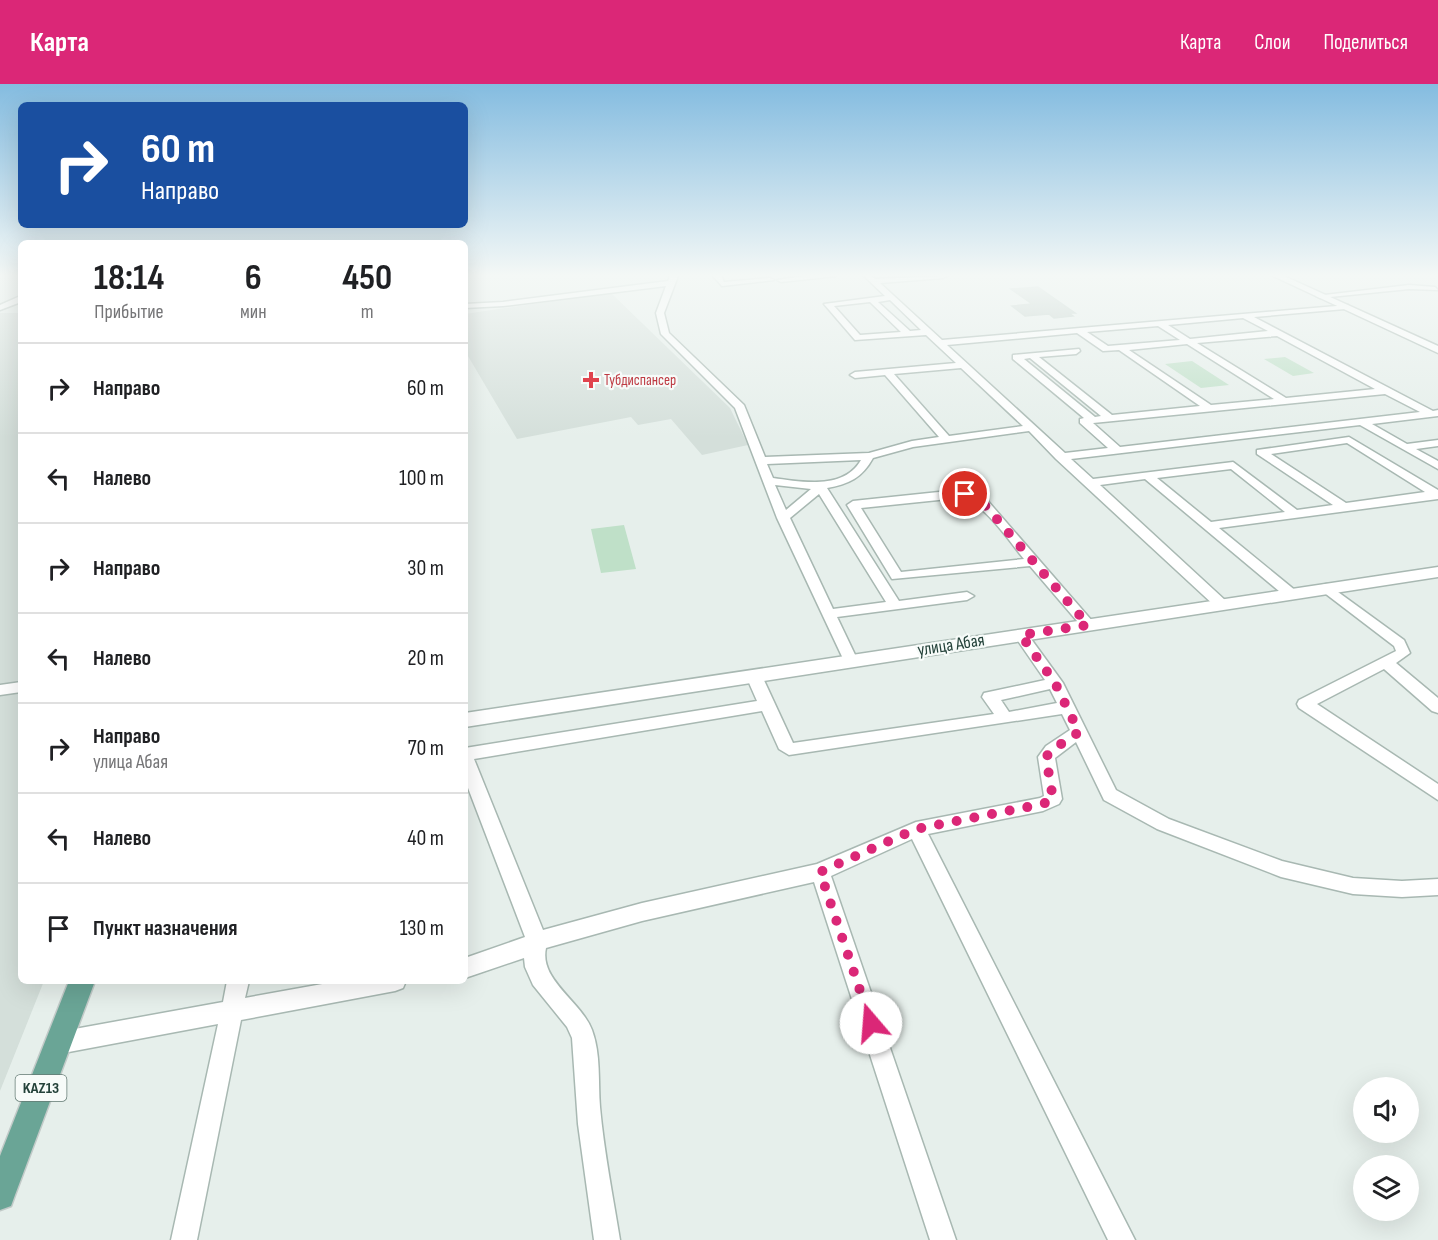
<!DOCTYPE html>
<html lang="ru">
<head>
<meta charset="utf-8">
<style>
	:root { --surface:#fff; --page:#f6f6f6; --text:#202124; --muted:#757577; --line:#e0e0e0; --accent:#db2777 }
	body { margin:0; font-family:"Sofia Sans Condensed",sans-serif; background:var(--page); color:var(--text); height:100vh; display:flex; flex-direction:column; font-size:22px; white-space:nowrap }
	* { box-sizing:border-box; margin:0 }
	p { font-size:20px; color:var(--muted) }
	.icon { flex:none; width:33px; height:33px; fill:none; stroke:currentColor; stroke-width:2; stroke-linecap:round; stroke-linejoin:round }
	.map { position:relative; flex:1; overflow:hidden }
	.drawer { position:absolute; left:18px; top:156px; width:450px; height:744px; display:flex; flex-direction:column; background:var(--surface); border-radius:9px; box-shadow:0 6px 24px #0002 }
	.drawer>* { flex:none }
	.banner { position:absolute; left:18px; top:18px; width:450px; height:126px; border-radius:9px; box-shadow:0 6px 24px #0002; background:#1a4fa0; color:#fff; overflow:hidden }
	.fabs { position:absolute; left:1353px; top:993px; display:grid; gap:12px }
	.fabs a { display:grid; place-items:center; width:66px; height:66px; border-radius:50%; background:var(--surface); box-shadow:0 6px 24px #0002; font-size:30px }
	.pin { position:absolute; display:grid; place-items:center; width:51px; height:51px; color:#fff; margin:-26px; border:3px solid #fff; border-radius:50%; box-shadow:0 2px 6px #0007 }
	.me { position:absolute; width:66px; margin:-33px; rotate:342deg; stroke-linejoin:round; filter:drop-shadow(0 0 4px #0008) }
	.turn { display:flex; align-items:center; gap:21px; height:126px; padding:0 24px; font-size:27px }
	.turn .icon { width:78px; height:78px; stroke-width:2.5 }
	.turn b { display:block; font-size:42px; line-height:51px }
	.eta { display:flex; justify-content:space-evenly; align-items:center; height:102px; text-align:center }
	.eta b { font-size:36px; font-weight:700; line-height:42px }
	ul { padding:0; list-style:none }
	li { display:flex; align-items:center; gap:18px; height:90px; padding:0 24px; border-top:2px solid var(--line) }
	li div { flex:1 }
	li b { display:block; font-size:22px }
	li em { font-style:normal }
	header { display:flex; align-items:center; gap:36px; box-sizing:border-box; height:84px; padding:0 30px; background:var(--accent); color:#fff }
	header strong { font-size:28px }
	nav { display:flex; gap:33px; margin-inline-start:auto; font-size:21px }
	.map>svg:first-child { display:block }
</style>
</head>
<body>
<header>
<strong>Карта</strong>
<nav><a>Карта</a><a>Слои</a><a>Поделиться</a></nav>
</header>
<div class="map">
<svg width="1438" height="1156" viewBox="0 0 1438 1156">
	<rect width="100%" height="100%" fill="#e6efeb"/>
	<g fill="#d4dfda">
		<path d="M600,210H612L730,324L748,361L702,371L671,335L638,341L631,333L517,355L465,267V230Z"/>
		<path d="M0,229H21V897H44L0,1007Z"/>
	</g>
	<g fill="#bfe0c8">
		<path d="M1285,273L1314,289L1293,292L1264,275Z"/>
		<path d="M1192,277L1229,301L1201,304L1165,280Z"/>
		<path d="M624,441L636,485L601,489L591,445Z"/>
	</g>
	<path fill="#bbcac4" stroke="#b8c9c2" stroke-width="1.5" d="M1038,203L1075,229H1069L1073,232L1054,234L1049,230L1025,232L1012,222L1032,220L1011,205Z"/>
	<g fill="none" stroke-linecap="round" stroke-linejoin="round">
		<defs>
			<g id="minor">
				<path d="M670,192H678L664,229L669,249L744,321L765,373L869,369L912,357L939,353L885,291L855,294L850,291L855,288L956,279L926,251L855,256L824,220L885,212L864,192H872L875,195L947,192L943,194L880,199L942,256L1348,221L1349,223L1345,225L1254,233L1433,327L1438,326V332L1372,340L1407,360L1438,356V362L1416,365L1438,377V385L1360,341L1071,375L1093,395L1233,378L1297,426L1333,421L1257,370V366L1349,353L1438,406V415L1219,444L1296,507L1298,510L1291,514L1286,513L1145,395L1100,401L1226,517L1228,520L1221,524L1216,523L1056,375L1029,347L913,363L873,374C862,394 849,400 827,404L899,517L967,508L974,512L967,516L837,533L858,577L851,582L846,581L777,434L735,324L661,250L656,229L666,202L503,222L465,224V220L503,218L668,197ZM890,216L921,246L910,247L878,218ZM870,218L901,248L860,251L834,222ZM1243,234L1268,247L1190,255L1168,241ZM1158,242L1180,256L1108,262L1087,248ZM1077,249L1103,267L1119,266L1200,322L1112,331L1039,273L1076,270L1080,267L1079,265L1013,271V275L1084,334L1080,335V339L1108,364L1065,369L947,261ZM1277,252L1375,305L1286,314L1197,259ZM1187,260L1274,315L1211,321L1129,266ZM1030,274L1101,332L1095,333L1024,275ZM961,284L1023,342L949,352L894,290ZM1385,310L1420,328L1120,363L1093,339ZM1347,359L1425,408L1346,419L1271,370ZM861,376C844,406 802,398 773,394L767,380ZM1231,385L1285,428L1211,438L1157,394ZM775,401L811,405L786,426ZM819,410L886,518L833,525L790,434Z"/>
				<path d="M713,192H721L724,198L770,194L774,196L722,202Z"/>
				<path d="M805,192H836L781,198L777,196Z"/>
				<path d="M1409,201L1435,203L1438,206L1409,205L1320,214L1316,212Z"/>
				<path d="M18,213H21V218L0,226V221Z"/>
				<path d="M958,406L974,409L987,416L1093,538L1095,541L1093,544H1083L1030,482L892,495L847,421L853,417ZM958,414C983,416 1008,456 1024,475L901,488L861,424Z"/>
				<path d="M1327,500L1404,556L1410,569L1396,579L1438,614V629L1432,627L1384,585L1317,620L1438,700V716L1299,624L1297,620L1299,616L1396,567L1394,562L1322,507L1320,504L1322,501Z"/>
				<path d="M1021,546L1026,548L1063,599L1116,706L1169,735L1282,777L1353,794L1402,797L1438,795V811L1402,813L1353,810L1281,793L1157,745L1104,716L1076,658L1055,674L1062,715L1059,720L1043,727L928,750L1135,1156H1108L912,755L831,792L956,1156H930L814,798L642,837L546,864C539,896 581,917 592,946C601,970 598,998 600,1023C604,1068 613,1112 620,1156H594L578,1040L572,954L567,943L533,901L525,883L524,874L465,894V874L525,853L465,696V664L757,617L746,592L754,587L762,592L793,659L994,630L982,613L984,609L1045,596L1014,551ZM1050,605L1057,619L1009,628L1001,616ZM762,627L779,665L789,671L1062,630L1070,646L1046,662L1038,673L1044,712L1040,714L916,738L817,780L642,819L543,846L474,675Z"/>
				<path d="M21,598V608L0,611V601Z"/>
				<path d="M227,897H249L245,914L339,897H406L403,904L395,907L241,936L197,1156H171L218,940L58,970L50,967L47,959L50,951L58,948L223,918Z"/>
			</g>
			<g id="tertiary">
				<path d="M1273,192H1284L1438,262V269Z"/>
				<path d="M1438,483V493L465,643V629Z"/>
			</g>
			<path id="primary" d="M69,897H95L15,1111L11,1122L0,1126V1072Z"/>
		</defs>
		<use href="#minor" stroke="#a8b8b2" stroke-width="3"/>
		<use href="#tertiary" stroke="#a8b8b2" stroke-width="3"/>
		<use href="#primary" stroke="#c2cac8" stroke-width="3"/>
		<use href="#minor" fill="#fff" fill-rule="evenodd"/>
		<use href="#tertiary" fill="#fff" fill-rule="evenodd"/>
		<use href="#primary" fill="#6aa596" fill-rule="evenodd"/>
	</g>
	<linearGradient id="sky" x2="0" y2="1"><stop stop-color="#84bce0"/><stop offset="0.54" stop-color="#f4f8f6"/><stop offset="1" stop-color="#f4f8f6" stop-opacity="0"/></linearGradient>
	<rect width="1438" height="354" fill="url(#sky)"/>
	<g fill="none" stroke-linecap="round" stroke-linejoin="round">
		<path stroke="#db2777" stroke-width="10" stroke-dasharray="0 18" d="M871,939L820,788L916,745L1043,720L1053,715L1046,673L1052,666L1079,648L1055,599L1021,551L1088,541L983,419L965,410"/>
	</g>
	<path fill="#e0444e" stroke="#f7fbf9" stroke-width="2" d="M588 287h6v6h6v6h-6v6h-6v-6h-6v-6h6z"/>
	<g text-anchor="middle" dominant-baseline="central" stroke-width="4.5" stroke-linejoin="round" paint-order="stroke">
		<g font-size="15" fill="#be3a42" stroke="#f7fbf9" text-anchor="start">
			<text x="604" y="296">Тубдиспансер</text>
		</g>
		<rect fill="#f7fbf9" stroke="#637a73" stroke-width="1.5" x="15.5" y="991" width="51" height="26" rx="4.5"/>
		<g font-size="16" font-weight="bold" fill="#24423a">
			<text x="41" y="1004">KAZ13</text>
		</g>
		<g font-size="18" fill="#24423a" stroke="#f7fbf9">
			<text transform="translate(951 561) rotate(-9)">улица Абая</text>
		</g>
	</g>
</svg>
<div class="fabs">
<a><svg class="icon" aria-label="sound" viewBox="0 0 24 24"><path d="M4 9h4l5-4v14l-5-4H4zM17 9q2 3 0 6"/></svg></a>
<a><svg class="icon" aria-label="layers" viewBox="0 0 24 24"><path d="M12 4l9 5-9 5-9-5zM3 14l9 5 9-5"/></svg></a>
</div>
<div class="pin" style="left:965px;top:410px;background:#d93025"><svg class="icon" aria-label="arrive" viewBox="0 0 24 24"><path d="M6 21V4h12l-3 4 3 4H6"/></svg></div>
<svg class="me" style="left:871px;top:939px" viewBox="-20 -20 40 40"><circle r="19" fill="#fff"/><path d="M0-13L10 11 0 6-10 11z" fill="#db2777"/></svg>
<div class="banner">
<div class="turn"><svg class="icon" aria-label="right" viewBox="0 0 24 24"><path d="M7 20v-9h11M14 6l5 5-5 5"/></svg><div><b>60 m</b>Направо</div></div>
</div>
<section class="drawer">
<div class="eta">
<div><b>18:14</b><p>Прибытие</p></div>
<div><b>6</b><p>мин</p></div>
<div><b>450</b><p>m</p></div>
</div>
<ul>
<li><svg class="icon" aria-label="right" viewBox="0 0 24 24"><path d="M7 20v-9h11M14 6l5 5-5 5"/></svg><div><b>Направо</b></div><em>60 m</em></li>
<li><svg class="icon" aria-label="left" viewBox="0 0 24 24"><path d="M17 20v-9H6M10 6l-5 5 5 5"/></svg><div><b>Налево</b></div><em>100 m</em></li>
<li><svg class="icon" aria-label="right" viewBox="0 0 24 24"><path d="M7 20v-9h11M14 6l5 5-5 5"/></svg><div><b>Направо</b></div><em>30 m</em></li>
<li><svg class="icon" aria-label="left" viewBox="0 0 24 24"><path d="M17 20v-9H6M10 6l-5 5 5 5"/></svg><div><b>Налево</b></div><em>20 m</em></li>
<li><svg class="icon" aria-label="right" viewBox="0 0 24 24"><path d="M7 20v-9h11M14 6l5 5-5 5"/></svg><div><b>Направо</b><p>улица Абая</p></div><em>70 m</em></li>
<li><svg class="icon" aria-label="left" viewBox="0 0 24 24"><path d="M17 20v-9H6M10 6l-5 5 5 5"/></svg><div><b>Налево</b></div><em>40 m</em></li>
<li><svg class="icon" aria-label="arrive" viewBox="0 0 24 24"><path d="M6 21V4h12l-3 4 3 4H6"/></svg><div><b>Пункт назначения</b></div><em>130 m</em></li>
</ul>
</section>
</div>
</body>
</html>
